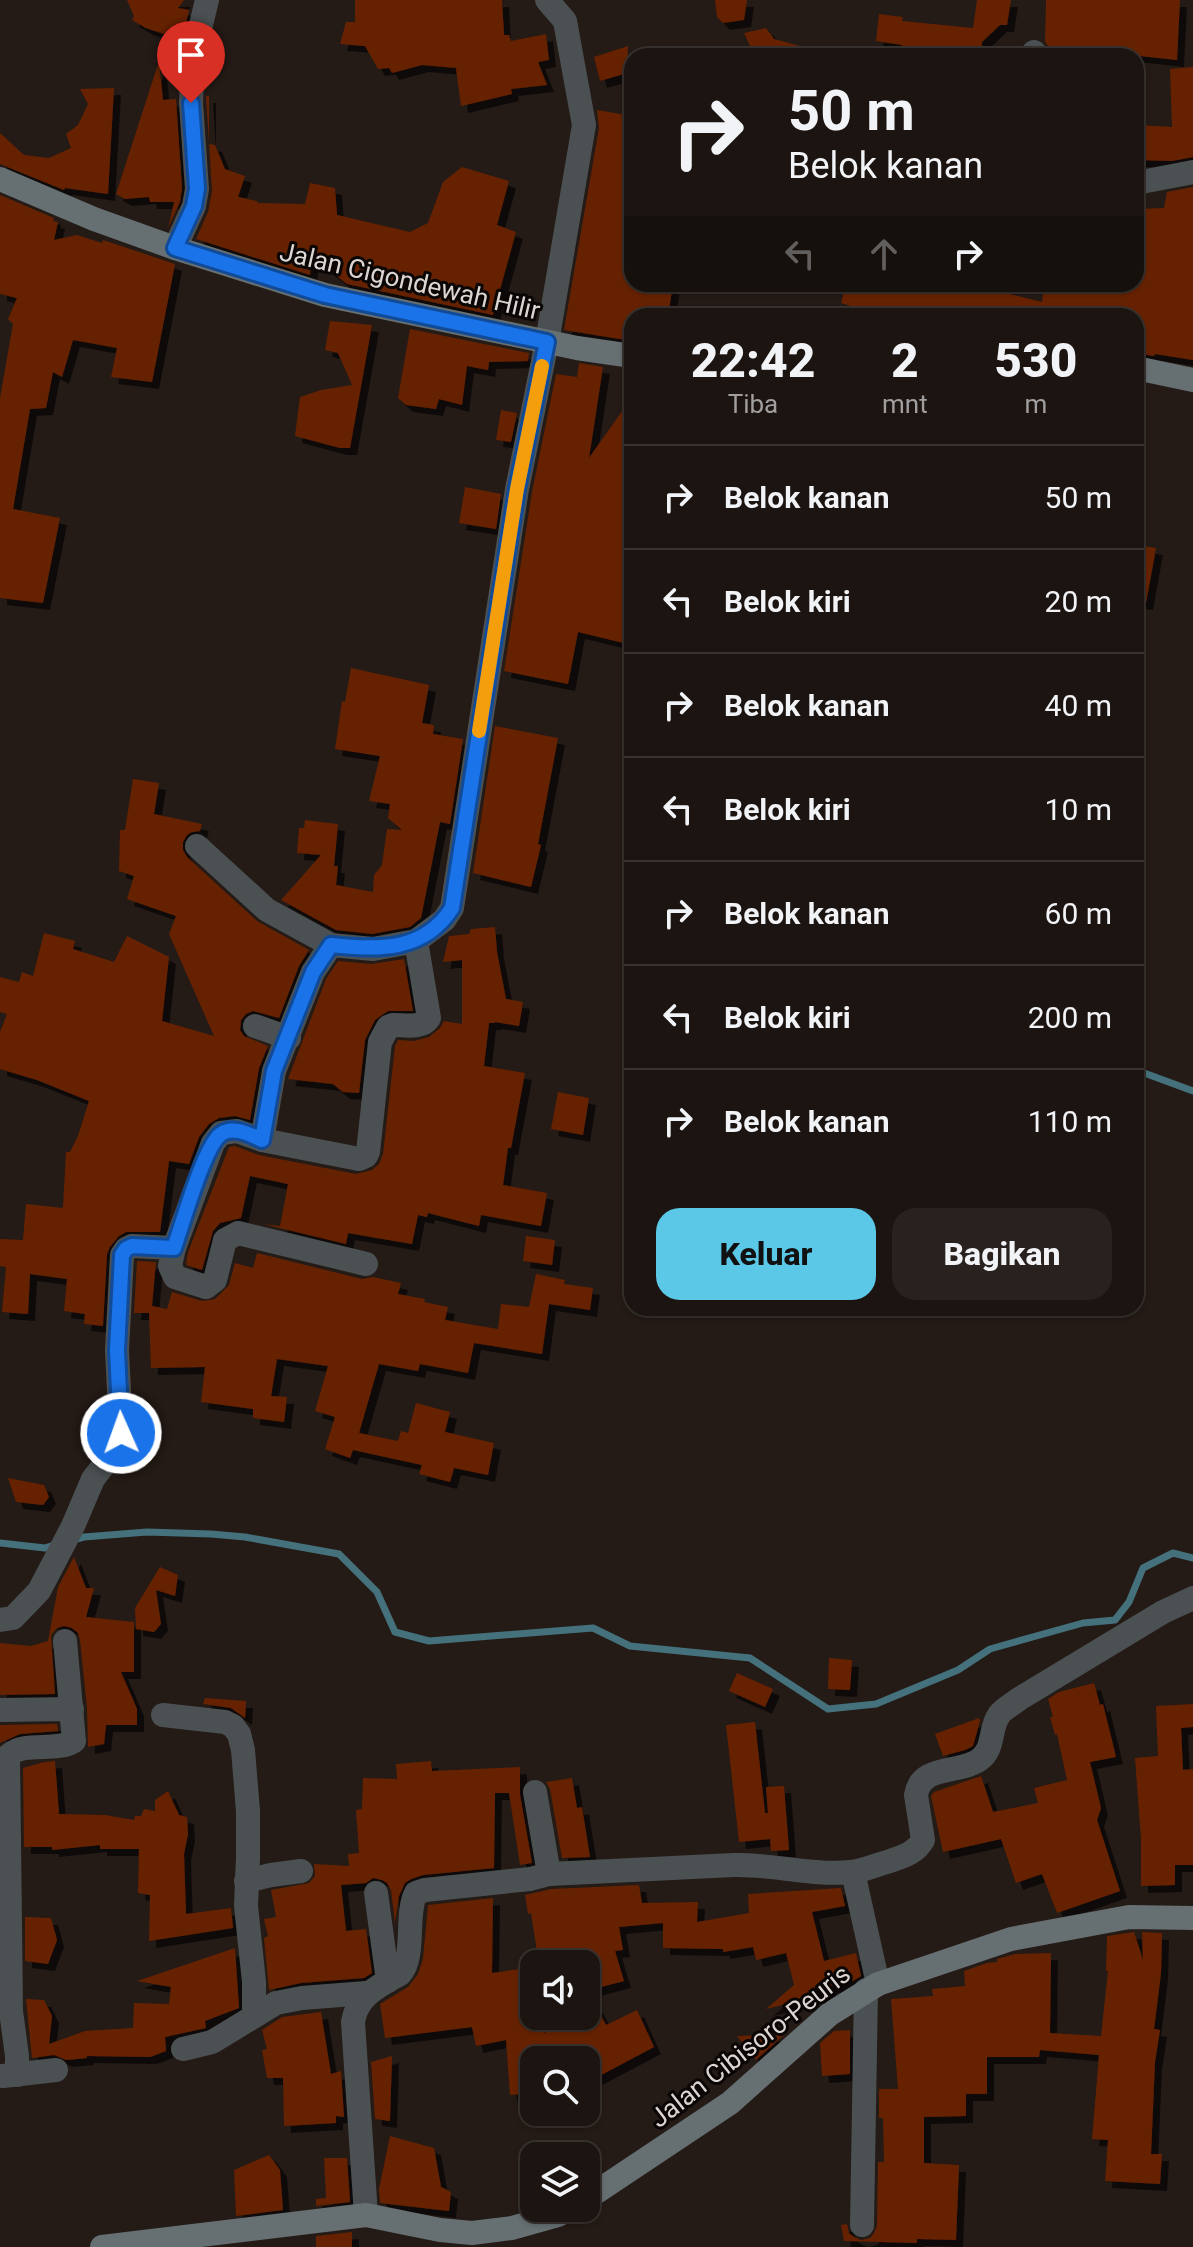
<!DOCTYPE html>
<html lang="id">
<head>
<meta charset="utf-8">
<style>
	:root { --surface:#1b1410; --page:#28211e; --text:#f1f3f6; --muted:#a09e9f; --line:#393330; --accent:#5ac8e6 }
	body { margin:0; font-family:Roboto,sans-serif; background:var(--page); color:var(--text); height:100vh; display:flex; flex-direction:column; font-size:30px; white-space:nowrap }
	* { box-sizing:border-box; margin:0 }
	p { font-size:26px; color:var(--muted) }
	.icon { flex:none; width:44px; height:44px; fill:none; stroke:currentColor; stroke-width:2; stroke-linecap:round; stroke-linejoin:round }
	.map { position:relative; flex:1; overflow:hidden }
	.panel { position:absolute; left:624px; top:308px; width:520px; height:1008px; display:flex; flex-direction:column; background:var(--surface); border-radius:24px; box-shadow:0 2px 6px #0004,0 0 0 2px var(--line) }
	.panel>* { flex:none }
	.hud { position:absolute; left:624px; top:48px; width:520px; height:244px; border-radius:24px; box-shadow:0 2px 6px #0004,0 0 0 2px var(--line); background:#1b1410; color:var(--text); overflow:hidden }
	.controls { position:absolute; left:520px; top:1950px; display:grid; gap:16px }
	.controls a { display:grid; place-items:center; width:80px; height:80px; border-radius:16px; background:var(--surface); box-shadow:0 2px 6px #0004,0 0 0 2px var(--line); font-size:40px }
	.pin { position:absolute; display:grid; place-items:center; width:68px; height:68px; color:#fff; margin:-82px -34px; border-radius:50% 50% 50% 0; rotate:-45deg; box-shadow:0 0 8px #0007 }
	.pin .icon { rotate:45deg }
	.me { position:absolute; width:88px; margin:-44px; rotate:358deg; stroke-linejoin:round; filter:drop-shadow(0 0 6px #0008) }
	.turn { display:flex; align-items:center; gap:28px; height:168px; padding:0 32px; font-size:36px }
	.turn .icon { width:104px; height:104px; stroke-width:2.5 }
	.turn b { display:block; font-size:56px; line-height:68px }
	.lanes { display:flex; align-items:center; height:76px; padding:0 32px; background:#0003; justify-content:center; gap:40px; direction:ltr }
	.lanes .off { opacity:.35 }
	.eta { display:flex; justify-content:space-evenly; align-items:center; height:136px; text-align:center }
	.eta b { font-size:48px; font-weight:800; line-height:56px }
	.primary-button { display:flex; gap:16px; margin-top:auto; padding:16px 32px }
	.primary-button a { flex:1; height:92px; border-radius:24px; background:var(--accent); color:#111; font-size:32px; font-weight:800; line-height:92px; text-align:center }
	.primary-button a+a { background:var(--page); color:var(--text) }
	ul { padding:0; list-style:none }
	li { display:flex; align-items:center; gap:24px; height:104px; padding:0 32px; border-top:2px solid var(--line) }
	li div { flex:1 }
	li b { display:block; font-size:30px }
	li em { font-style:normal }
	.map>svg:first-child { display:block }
</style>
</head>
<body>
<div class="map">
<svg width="1193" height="2247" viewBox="0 0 1193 2247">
	<defs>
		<filter id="shadow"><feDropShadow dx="7" dy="7" stdDeviation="0" flood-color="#0009"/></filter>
	</defs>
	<rect width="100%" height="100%" fill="#241a16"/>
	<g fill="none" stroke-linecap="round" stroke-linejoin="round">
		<g stroke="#44717b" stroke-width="7">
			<path d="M1136,1070L1193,1091"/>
			<path d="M73,1540L84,1537L147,1532L211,1534L245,1537L339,1554L377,1592L395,1632L429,1641L593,1628L630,1646L750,1658L828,1709L876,1704L958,1670L990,1649L1083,1623L1115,1620L1129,1602L1143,1568L1173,1553L1193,1558"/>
			<path d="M0,1543L45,1548L57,1544"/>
		</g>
	</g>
	<g fill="#620" filter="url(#shadow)">
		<path d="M127,0H184L178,8L189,10L182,40L146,28L132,20L134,16Z"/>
		<path d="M355,0H502L504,35H509L511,41L546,34L549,60L538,62L547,85L511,89L512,94L461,106L456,68L422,65L392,73L389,68L378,69L365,46L340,44L346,22H355Z"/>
		<path d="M715,0H747L744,20L723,23L717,17Z"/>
		<path d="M977,0H1011L1007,25H1000L982,42L981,56H901L902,45L876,41L879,14L903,17L902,21L973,28Z"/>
		<path d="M1046,0H1180L1177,60L1048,46L1045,42Z"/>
		<path d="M766,28L774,39L815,50L814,56H755L744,33Z"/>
		<path d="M628,46L627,73L600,81L594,57Z"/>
		<path d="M159,61L163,100L176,99L182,188L180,202L168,228L174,202H150L149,197L125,199L116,194Z"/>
		<path d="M1193,67V157L1172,161L1136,160V125L1172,127L1170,69Z"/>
		<path d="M114,88L108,194L65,188L64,190L0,164V133L24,155L49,158L71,148L66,134L78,125L88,104L80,89Z"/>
		<path d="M206,96H209V144L215,145L225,169L245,176L238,197L257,201L258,203L305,204L310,183L335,188L337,215L410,232L428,223L443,182L462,167L509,181L497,225L516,232L493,315L347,284L312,257L310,275L196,239L208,212L212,191Z"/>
		<path d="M597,110L632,116V284H673L668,316H632V341L564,330L599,128Z"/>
		<path d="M1193,187V360L1155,354L1154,356L1136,353V316H891L857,313L854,307L841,303L846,284H927L990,289L1042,302L1044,284H1136V209L1164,208L1167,192Z"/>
		<path d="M0,195L54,218L53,221L58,222L54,240L77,235L102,243L103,240L175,264L152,382L111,377L117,348L73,340L62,377L53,372L46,408L30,409L13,509L60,518L43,603L0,598V398L13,324L8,319L17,298L0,294Z"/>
		<path d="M330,321L372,325L350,448H340L295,436L300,397L321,390L352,385L338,353L325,350Z"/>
		<path d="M410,329L529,353L528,361L489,362L488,370L467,366L462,405L439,399L436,409L406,405L398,398Z"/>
		<path d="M579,363L603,367L589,458L632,397V645L578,632L568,684L504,671L532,492L556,374L577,377Z"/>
		<path d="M501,410L517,413L511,442L496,440Z"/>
		<path d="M465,487L501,494L496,529L459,523Z"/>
		<path d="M1136,545L1156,548L1146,603L1136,602Z"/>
		<path d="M351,668L429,685L422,723L434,725L433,734L463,739L450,824L440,822L421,918L410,927L372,934L336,930L281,900L321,855L297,853L299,828H304L305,820L338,824L334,866H338L336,885L373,892L374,875L382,865L387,829L402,830L388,818L390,804L369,801L380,756L335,749L342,701L345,702Z"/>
		<path d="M495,726L558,738L538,844L541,845L531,887L473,873Z"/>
		<path d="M133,779L159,783L154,814L202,824L200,831L192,832L187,835L183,842V850L187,857L257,921L309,950L299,966L279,1018L253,1011L246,1014L241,1020L240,1030L244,1036L268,1046L259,1068L250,1120L235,1116L219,1118L209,1124L199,1137L189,1164L169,1161L160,1232H126L119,1236L110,1247L107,1254L103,1326L84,1324L85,1314L64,1311L67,1279L30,1274L28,1314L2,1312L6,1267L0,1266V1239L23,1240L26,1204L63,1208L66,1152H70L78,1136L89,1101L37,1080L0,1069V1032L7,1014L0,1012V977L19,982L22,972L33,976L44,933L75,941L73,949L114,962L127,936L169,957L162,1021L214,1036L169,934L176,916L127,899L134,876L119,871L120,830H125Z"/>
		<path d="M495,927L497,952L506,999L523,1002L519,1026L495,1022V1023H489L484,1066L525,1073L511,1148H508L503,1185L547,1193L541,1226L481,1215L479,1226L428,1213L427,1217L418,1215L412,1244L348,1233L346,1244L263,1224L280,1226L288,1184L250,1176L241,1218L220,1223L213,1231L202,1270L186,1265L188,1252L229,1147L235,1146L259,1155L356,1174L372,1170L379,1164L383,1154L395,1046L398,1040L414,1041L429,1037L440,1028L444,1021L462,1024V960L443,962L449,936L469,934L471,929Z"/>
		<path d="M404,959L413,1011H388L375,1020L365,1040L359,1093L343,1092L333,1084L288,1079L326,979L338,961L372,964Z"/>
		<path d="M558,1092L589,1098L583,1135L551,1129Z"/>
		<path d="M526,1236L555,1240L552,1265L523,1261Z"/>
		<path d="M257,1253L362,1279L373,1277L401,1283L398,1294L425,1299L424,1302L448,1307L445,1320L498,1329L501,1304L529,1307L536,1274L565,1280L564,1284L593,1288L590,1310L549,1304L542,1354L474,1343L468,1373L420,1364L418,1371L379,1364L359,1433L398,1441L401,1431L408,1433L416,1403L450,1412L445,1432L494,1443L488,1475L454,1468L450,1482L419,1474L422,1465L353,1450L350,1458L325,1449L335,1417L315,1411L328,1366L277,1359L271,1396L287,1397L284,1422L253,1418V1409L201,1402L205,1367L151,1368L149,1313H134L137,1261L156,1262L152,1306L167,1309L172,1292L202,1301L215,1299L229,1285L235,1263L253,1268Z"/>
		<path d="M8,1478L44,1485L49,1497L43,1505L16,1502Z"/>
		<path d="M74,1557L86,1588H94L86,1617L134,1622V1672H121L137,1709V1725H106L104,1744L88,1747L87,1708L80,1640L78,1633L72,1628L64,1626L57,1628L51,1635L55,1694L0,1695V1643L31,1646L48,1641L58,1587Z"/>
		<path d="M160,1567L178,1575L175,1596L156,1590L161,1624L154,1632L136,1629L135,1608Z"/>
		<path d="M829,1658L852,1660L850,1690L828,1689Z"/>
		<path d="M737,1673L773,1689L765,1707L729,1691Z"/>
		<path d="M1094,1683L1100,1705L1103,1704L1116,1757L1090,1762L1101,1808L1097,1820L1120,1891L1057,1913L1042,1874L1016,1883L1001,1839L943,1852L931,1796L934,1792L981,1776L993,1812L1038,1803L1034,1788L1067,1780L1057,1734L1055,1735L1050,1717H1053L1048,1699L1059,1692Z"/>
		<path d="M205,1698L246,1701L245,1718L231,1708L203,1704Z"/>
		<path d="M1193,1704V1727L1181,1728L1183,1770L1193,1769V1865H1175V1885L1141,1886V1838L1135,1758L1158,1756L1156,1706Z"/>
		<path d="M979,1718L980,1721L973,1746L965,1750L943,1756L935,1734Z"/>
		<path d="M755,1722L765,1813H768L766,1787L784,1786L789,1850L771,1851L770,1839L739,1842L726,1725Z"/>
		<path d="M57,1724L58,1731L20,1734L0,1743V1725Z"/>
		<path d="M55,1761L59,1814L105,1815L134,1820L135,1816H141L144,1809L155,1811V1800L168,1791L179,1815L187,1817L188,1834L184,1854L186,1914L231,1908L233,1928L149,1941L150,1895L138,1893L139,1849H100V1845L52,1850V1847H24L23,1768L44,1762Z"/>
		<path d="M431,1761L432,1771L520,1767V1795L532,1863L520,1865L509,1793H495L494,1868L423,1875L411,1879L405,1883L399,1896L395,1923L391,1890L387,1883L382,1880L373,1878L366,1883L341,1885L346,1931L366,1929L372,1973L364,1978L301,1983L269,1990L264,1938L268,1936L264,1919L276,1917L271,1890L309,1883L315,1876L314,1864L349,1866L348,1854L359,1853L356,1810L362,1809L363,1778L397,1779L396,1764Z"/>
		<path d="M572,1778L577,1808L582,1807L590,1857L562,1858L550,1789L546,1782Z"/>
		<path d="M639,1885L642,1903L698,1902L697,1922L749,1913L748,1894L841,1888L845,1906L812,1912L824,1961L856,1953L861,1976L855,1980L829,1987L831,1993L766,2009L794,1985L786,1953L756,1960L753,1947L723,1952V1949L663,1948V1923L619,1927L623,1950L615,1951L624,1981L586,1991V1957L578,1959L577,1957L550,1964H539L531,1913L528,1914L525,1895L551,1889Z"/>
		<path d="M493,1898L492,1973L534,1967V2016H541L544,2033L577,2016H586V2011L596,2006L606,2025L637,2010L654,2047L586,2083V2060H534V2093L510,2095L506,2040L476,2046L472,2027L385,2038L380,2004L408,1987L418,1974L423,1959L428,1905Z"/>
		<path d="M25,1917L51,1918L57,1940L48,1964L25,1961Z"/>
		<path d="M1134,1932L1143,1960L1142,1932L1162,1933L1161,1973L1154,2029L1160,2030L1155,2062L1151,2154H1162L1160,2184L1105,2181L1108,2140L1092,2139L1099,2055L1040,2050L1039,2057H987V2094H966V2116L924,2117V2163L959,2165L956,2240L917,2239V2243L844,2241L841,2225L847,2224L849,2233L854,2237L861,2240L870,2238L874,2233L877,2226L878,2162H884L883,2118H879V2089H898L891,1999L933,1996L932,1989L965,1986L964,1971L987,1963L997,1962V1959L1015,1954L1051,1953L1050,2033L1101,2036L1108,1971H1106L1107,1936Z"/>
		<path d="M235,1948L239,2008L205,2021L206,2028L165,2037L166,2051L150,2057L87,2056V2058L66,2060L54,2055L32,2058L26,1999L44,2000L52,2016L49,2044L85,2031L133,2028L134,2003L169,2004L171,1987L137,1981Z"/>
		<path d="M321,2012L331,2074L341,2071L344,2117L336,2116V2123L284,2126L283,2078H267L262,2050L267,2049L262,2030L282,2017Z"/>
		<path d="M850,2030V2074L822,2076L820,2043L834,2031Z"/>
		<path d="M785,2034L756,2060L737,2036Z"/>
		<path d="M392,2056L390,2121L375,2119L371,2062Z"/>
		<path d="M390,2136L434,2148L441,2187L451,2192L449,2211L380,2203L379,2189Z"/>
		<path d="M269,2155L280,2170L283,2210L236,2216L234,2170Z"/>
		<path d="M324,2158H347L350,2202L316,2206V2199L326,2198Z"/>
		<path d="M352,2232V2247H316V2236Z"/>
	</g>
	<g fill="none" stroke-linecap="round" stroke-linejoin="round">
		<g stroke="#4b5153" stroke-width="24">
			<path d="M1034,52V56"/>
			<path d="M1136,183L1193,172"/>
			<path d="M175,248L194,206L197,189L191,103L193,58L207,0"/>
			<path d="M197,846L267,910L331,945L373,949L416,941L444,920L452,908L517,489L547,342L584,125L565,21L547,0"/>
			<path d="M255,1026L289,1038"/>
			<path d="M262,1140L274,1071L313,972L331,945"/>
			<path d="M174,1248L170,1266L175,1277L206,1287L215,1280L225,1240L238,1233L366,1264"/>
			<path d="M0,1620L13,1618L39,1591L73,1526L93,1479L110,1457L121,1433L117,1350L122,1255L126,1249L132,1246L174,1248L213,1143L221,1133L237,1131L262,1140L359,1159L366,1156L368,1152L380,1042L388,1027L393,1025C405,1025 422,1029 429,1018L416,941"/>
			<path d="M0,1710L72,1709"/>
			<path d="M163,1715L225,1722L233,1726L239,1734L243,1750L248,1811V1857L246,1906L254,1982V2016"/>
			<path d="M535,1792L549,1874"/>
			<path d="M853,1872L878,1984"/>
			<path d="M246,1881L271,1875L301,1871"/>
			<path d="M376,1893L388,1981"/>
			<path d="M183,2049L212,2042L276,2003L302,1998L366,1993"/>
			<path d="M17,2075V2056L11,2011L8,1756C25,1740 55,1753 74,1741L65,1641"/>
			<path d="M3,2076L56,2070"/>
			<path d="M366,2215L353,2022C357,1999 371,1991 389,1980C391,1979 398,1975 400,1974C416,1957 405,1913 416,1893L425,1890L530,1879L549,1874L734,1865C773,1864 812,1876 851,1872C863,1871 876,1865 887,1862C901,1857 915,1854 923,1840L916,1795C921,1764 959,1774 979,1760C995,1749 989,1729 999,1715C1003,1709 1013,1704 1019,1699L1163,1612L1193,1598"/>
			<path d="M862,2225L866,1990"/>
		</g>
		<g stroke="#666f72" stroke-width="24">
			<path d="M0,179L94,219L175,248L325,295L577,348L632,356"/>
			<path d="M1136,368L1193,380"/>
			<path d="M586,2199L730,2103L830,2014L878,1984L1011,1939L1129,1917L1193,1918"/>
			<path d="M102,2247L366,2215L440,2230L472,2233L512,2228L558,2215L571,2208"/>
		</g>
	</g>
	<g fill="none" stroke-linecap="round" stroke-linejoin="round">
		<defs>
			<path id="route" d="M121,1433L117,1350L122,1255L126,1249L132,1246L174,1248C182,1226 204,1146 221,1134C233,1125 251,1135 262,1140L274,1071L313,972L331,945C378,950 424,952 452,908L517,489L547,342L325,295L175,248L194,206L197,189L191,103"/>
		</defs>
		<use href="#route" stroke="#114b97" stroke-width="20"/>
		<use href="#route" stroke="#1a73e8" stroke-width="14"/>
		<path stroke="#f59e0b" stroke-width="14" d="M479,731L517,489L542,366"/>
	</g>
	<g text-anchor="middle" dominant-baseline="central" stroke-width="6" stroke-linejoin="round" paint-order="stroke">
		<g font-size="26" fill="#dcd5d2" stroke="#0a0605">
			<text transform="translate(410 281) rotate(13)">Jalan Cigondewah Hilir</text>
			<text transform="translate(750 2046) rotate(-38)">Jalan Cibisoro-Peuris</text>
		</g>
	</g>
</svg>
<div class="controls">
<a><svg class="icon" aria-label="sound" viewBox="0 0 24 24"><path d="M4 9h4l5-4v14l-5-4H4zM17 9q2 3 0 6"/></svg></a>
<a><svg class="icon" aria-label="search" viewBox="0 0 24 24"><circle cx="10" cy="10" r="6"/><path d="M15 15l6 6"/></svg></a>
<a><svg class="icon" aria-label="layers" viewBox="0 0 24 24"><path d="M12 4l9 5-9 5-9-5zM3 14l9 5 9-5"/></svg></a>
</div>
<div class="pin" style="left:191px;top:103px;background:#d93025"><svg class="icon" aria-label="arrive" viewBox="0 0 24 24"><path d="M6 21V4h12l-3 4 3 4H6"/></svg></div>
<svg class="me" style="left:121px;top:1433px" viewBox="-20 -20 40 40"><circle r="17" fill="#1a73e8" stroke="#fff" stroke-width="3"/><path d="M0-11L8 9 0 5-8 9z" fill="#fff"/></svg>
<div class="hud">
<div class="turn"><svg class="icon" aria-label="right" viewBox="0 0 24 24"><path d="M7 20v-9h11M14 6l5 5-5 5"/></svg><div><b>50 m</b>Belok kanan</div></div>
<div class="lanes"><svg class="icon off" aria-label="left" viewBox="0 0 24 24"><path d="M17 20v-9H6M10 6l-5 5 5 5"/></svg><svg class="icon off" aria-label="ahead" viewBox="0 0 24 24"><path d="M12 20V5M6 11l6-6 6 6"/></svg><svg class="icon" aria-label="right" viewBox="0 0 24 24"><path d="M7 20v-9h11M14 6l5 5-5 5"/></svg></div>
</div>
<section class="panel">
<div class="eta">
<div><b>22:42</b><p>Tiba</p></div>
<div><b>2</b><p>mnt</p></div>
<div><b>530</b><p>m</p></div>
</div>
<ul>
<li><svg class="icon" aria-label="right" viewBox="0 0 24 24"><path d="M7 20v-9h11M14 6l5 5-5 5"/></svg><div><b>Belok kanan</b></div><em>50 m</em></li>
<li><svg class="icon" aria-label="left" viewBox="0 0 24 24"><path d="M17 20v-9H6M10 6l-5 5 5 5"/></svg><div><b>Belok kiri</b></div><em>20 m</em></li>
<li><svg class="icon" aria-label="right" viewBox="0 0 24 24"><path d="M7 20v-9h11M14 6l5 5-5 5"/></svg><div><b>Belok kanan</b></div><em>40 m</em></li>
<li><svg class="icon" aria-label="left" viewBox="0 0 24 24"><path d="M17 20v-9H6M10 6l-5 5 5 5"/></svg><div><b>Belok kiri</b></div><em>10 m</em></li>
<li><svg class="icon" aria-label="right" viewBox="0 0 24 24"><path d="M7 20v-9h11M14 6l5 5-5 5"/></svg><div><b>Belok kanan</b></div><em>60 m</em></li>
<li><svg class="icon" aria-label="left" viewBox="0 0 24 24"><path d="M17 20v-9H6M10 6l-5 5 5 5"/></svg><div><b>Belok kiri</b></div><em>200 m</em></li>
<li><svg class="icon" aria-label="right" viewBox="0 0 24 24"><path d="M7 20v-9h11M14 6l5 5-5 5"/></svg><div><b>Belok kanan</b></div><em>110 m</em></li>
</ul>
<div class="primary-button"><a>Keluar</a><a>Bagikan</a></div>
</section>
</div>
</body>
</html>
